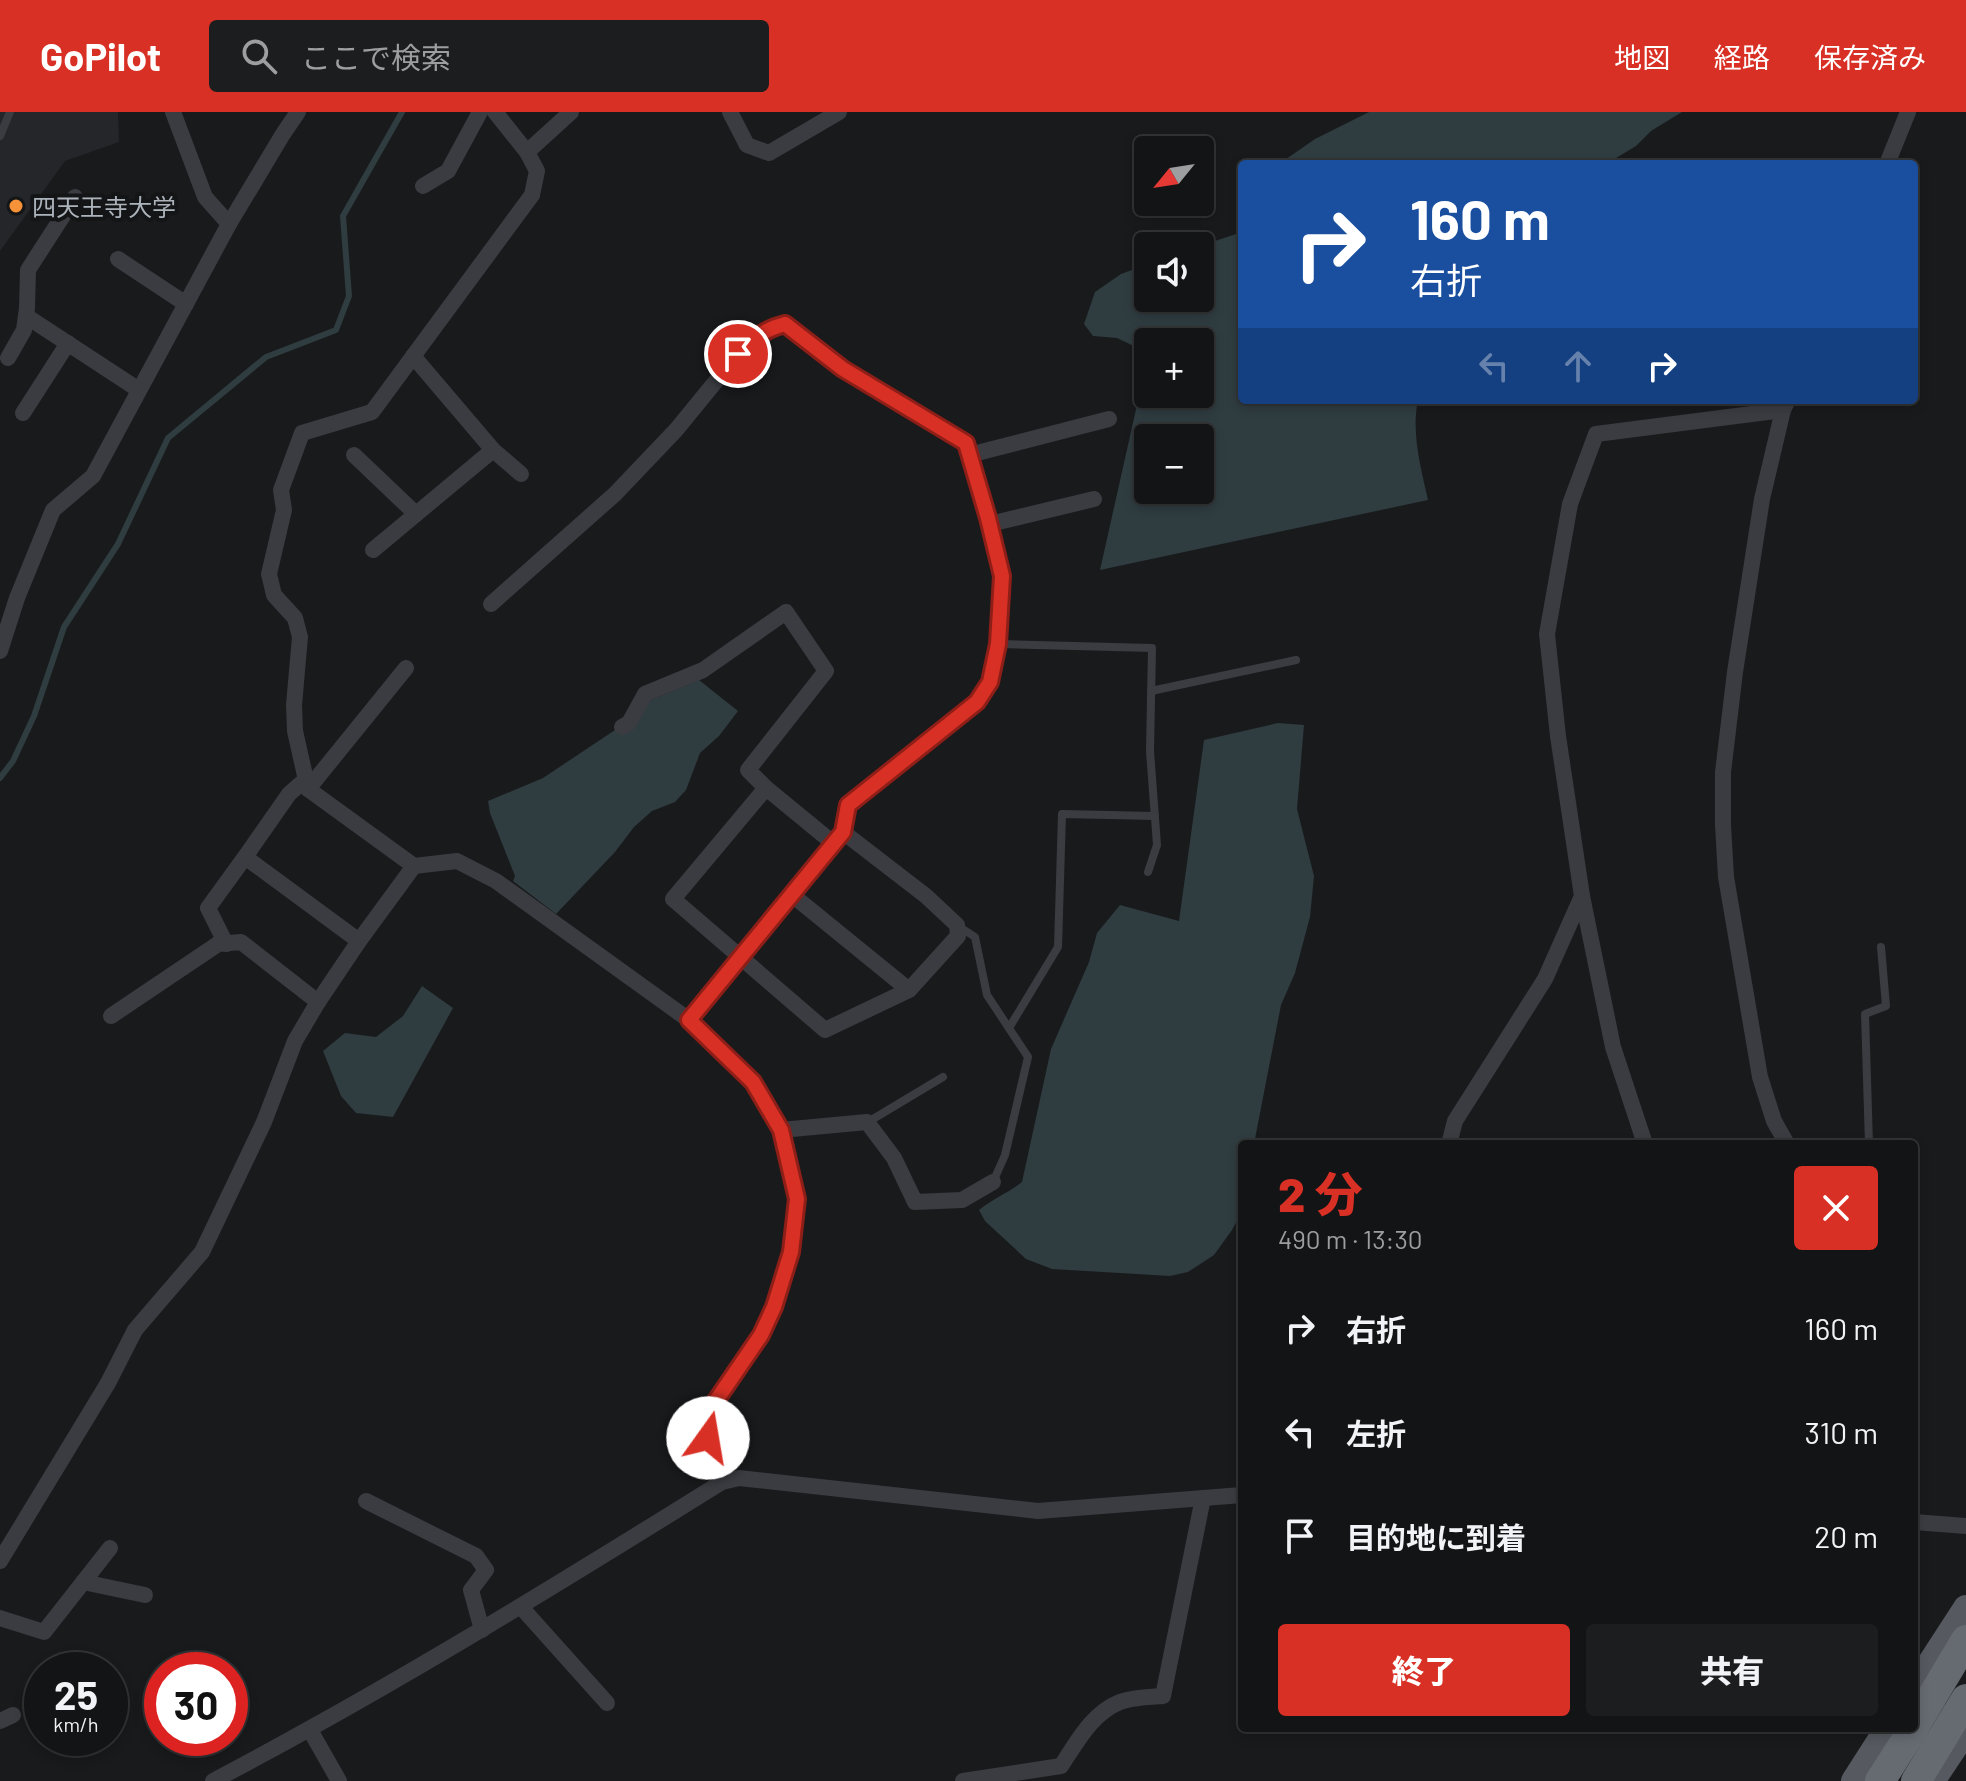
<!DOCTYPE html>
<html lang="ja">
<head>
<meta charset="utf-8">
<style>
	:root { --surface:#131415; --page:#1c1d1e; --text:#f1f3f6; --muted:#9d9ea0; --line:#323334; --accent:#d93025 }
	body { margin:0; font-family:Barlow,"Noto Sans JP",sans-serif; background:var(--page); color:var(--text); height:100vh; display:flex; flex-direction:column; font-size:30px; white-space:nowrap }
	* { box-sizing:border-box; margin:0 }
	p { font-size:26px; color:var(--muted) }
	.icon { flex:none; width:44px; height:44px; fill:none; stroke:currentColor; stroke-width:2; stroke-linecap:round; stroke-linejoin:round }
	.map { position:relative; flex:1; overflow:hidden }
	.sheet { position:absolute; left:1238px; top:1028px; width:680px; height:592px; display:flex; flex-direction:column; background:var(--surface); border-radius:8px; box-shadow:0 4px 12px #0003,0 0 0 2px var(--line) }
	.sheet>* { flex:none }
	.hud { position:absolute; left:1238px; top:48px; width:680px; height:244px; border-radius:8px; box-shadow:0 4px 12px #0003,0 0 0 2px var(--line); background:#1a4fa0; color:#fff; overflow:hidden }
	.needle { width:52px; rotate:240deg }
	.buttons { position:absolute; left:1134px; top:24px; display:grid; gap:16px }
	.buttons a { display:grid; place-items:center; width:80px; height:80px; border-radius:8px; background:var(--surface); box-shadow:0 4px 12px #0003,0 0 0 2px var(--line); font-size:40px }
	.speed { position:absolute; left:24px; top:1540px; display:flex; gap:16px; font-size:40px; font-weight:700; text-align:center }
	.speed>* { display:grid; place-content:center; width:104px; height:104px; border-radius:50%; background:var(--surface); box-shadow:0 4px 12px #0003,0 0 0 2px var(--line); line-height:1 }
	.speed small { font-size:20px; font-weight:400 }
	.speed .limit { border:12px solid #d22; background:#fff; color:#111 }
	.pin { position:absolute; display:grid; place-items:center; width:68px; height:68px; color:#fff; margin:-34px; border:4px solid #fff; border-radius:50%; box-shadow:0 2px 8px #0007 }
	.me { position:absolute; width:88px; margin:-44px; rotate:13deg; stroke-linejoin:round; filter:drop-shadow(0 0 6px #0008) }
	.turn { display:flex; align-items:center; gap:28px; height:168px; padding:0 40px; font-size:36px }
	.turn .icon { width:104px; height:104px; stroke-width:2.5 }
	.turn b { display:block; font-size:56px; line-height:68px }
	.lanes { display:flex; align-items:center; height:76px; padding:0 40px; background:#0003; justify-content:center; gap:40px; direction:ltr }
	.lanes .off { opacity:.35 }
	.round { display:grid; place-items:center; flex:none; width:84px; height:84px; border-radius:8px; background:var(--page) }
	.overview { display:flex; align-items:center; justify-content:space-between; height:136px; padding:0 40px }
	h1 { font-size:48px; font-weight:800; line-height:60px; color:var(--accent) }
	.cta { display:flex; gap:16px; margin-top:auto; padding:16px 40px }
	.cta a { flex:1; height:92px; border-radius:8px; background:var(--accent); color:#fff; font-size:32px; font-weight:800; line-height:92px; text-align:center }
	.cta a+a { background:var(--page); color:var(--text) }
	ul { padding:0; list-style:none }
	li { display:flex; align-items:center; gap:24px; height:104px; padding:0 40px }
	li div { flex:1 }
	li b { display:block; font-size:30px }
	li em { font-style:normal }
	header { display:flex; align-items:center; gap:48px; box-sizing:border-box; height:112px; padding:0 40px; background:var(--accent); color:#fff }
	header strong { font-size:38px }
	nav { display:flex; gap:44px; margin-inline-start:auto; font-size:28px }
	.search { width:560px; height:72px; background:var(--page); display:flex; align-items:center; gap:20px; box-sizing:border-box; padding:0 28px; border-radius:8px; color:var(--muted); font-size:30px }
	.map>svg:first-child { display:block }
</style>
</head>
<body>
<header>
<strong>GoPilot</strong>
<div class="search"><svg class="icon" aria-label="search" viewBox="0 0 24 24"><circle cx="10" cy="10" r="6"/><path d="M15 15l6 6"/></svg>ここで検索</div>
<nav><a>地図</a><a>経路</a><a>保存済み</a></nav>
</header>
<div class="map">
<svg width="1966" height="1669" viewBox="0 0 1966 1669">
	<rect width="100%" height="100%" fill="#191a1c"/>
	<path fill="#252629" d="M0,0H118L119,30L65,49L0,139Z"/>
	<g fill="#2f3c40" fill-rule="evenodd">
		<path d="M1369,0H1682L1651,19L1636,34L1606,52H1279L1315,27Z"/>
		<path d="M1242,120V288H1418C1411,321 1421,356 1428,388L1100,458L1143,266L1140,237L1117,226L1093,224L1084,212L1095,180L1121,162L1148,152V186H1200V134ZM1148,230H1200V282H1148ZM1148,326H1200V378H1148Z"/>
		<path d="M699,568L738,599L719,624L700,641L686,678L675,690L652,699L634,715L615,740L556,802L513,769L515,764L490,701L488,689L543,666L618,616L649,589Z"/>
		<path d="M1278,611L1304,613L1297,697L1314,764L1310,805L1295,861L1281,893L1254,1032H1242V1100L1232,1118L1214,1143L1188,1160L1170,1164L1052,1157L1026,1147L985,1109L979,1098C992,1087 1008,1081 1022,1070L1051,937L1089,850L1097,821L1120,793L1179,809L1204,628Z"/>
		<path d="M422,874L453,896L393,1005L356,1001L341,984L323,939L345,921L376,925L403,904Z"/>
	</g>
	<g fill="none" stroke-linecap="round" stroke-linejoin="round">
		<path stroke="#2f3c40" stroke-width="6" d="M0,666L13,649L34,604L64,515L118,432L168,326L266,245L336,218L349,184L343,104L402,0"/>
		<g stroke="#3a3c41" stroke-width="8">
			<path d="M0,24L10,0"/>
			<path d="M998,532L1152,536L1150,639L1157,733L1148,760"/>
			<path d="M1151,579L1296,548"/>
			<path d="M958,814L975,825L987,883L1028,945L1005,1043L993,1070"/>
			<path d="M1009,916L1058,835L1062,702L1155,704"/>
			<path d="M868,1010L943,965"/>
			<path d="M1869,1032L1865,902L1886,894L1881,835"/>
		</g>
		<g stroke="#3a3c41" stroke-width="16">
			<path d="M173,0L205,85L229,112"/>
			<path d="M495,0L527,40L537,59L532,83L372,300L302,321L281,378L284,398L269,462L274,483L295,506L300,525L294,593L295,619L308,677L414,754L457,749L496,769L689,908L753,970L781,1018L797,1087L791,1140L774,1195L761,1223L709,1299L708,1326L722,1370"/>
			<path d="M730,0L747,33L769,41L839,0"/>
			<path d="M527,40L571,0"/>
			<path d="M1887,52L1908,0"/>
			<path d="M423,74L448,59L480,0"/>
			<path d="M118,147L186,192"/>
			<path d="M26,204L139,278"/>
			<path d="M413,244L493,338L521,362"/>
			<path d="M8,246L24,218L27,196L28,158L75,85"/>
			<path d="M1783,298L1762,387L1735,560L1723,660V713L1726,765L1760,965L1774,1009L1787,1032"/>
			<path d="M23,301L68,231"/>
			<path d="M354,343L416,402"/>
			<path d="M969,343L1109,307"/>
			<path d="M990,412L1094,387"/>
			<path d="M373,438L493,338"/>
			<path d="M491,492L615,382L676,318L748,230L770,216L785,212L843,257L966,331L988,406L1002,464L998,532L990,570L977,590L848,693L843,720L689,908"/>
			<path d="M0,539L17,486L53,398L93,364L229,112L283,22L298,0"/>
			<path d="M622,615L629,611L645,582L703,558L786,500L826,559L748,658L766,676L833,731"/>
			<path d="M305,668L289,682L245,745L359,829"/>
			<path d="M766,676L673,787L825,918L909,878L958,824L957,813L926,784L843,720"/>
			<path d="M308,677L406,556"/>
			<path d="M791,782L909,878"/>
			<path d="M1582,784L1613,935L1645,1032"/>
			<path d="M226,832L208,796L245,745"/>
			<path d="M111,904L218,832L241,830L318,890"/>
			<path d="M781,1018L867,1010L894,1046L915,1090L962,1088L993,1070"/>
			<path d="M1449,1032L1455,1009L1545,867L1582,784L1558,624L1547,522L1570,392L1596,322L1783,298L1788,288"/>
			<path d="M366,1389L476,1444L486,1458L471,1478L482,1518"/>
			<path d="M1914,1410L1966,1414"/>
			<path d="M0,1449L108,1271L135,1218L202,1140L264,1010L295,929L318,890L359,829L414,754"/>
			<path d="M83,1470L145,1483"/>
			<path d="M521,1495L607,1591"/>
			<path d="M0,1506L44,1520L110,1436"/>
			<path d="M0,1609L13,1603"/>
			<path d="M310,1618L339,1669"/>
			<path d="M213,1669C388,1577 555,1474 722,1370L739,1366L1038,1399L1242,1383"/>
			<path d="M963,1669L1061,1654C1077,1630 1092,1601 1120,1590C1133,1585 1149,1585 1163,1584L1203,1386"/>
		</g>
		<g stroke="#565a60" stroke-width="26">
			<path d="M1914,1576L1966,1496"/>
			<path d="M1854,1669L1888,1616"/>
			<path d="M1932,1669L1966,1618"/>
		</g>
		<g stroke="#666b72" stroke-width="30">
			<path d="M1914,1615L1966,1528"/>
			<path d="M1880,1669L1914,1616"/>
			<path d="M1916,1669L1966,1587"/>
		</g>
	</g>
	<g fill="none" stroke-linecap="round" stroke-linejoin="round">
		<defs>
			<path id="route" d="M708,1326L709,1299L761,1223L774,1195L791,1140L797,1087L781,1018L753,970L689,908L843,720L848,693L977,590L990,570L998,532L1002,464L988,406L966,331L843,257L785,212C765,217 751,227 738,242"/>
		</defs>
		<use href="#route" stroke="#8d1f18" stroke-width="20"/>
		<use href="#route" stroke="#d93025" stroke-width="14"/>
	</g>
	<circle fill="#f69237" stroke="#141517" stroke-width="3" cx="16" cy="94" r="8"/>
	<g text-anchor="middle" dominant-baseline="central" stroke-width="8" stroke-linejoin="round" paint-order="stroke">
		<g font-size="24" fill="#acb3bb" stroke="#141517" text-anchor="start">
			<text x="32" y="94">四天王寺大学</text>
		</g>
	</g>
</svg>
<div class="buttons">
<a><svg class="needle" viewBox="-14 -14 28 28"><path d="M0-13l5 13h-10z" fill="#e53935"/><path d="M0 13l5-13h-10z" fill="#9d9ea0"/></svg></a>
<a><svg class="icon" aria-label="sound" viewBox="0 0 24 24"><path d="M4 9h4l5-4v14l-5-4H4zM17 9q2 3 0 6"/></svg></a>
<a>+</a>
<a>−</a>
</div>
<div class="speed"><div>25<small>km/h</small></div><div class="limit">30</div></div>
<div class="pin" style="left:738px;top:242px;background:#d93025"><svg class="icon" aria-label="arrive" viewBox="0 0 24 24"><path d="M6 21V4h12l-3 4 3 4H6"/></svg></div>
<svg class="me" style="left:708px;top:1326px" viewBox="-20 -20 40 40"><circle r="19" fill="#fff"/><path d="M0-13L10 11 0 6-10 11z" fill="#d93025"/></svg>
<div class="hud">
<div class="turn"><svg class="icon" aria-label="right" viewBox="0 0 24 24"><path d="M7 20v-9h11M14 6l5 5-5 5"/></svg><div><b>160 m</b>右折</div></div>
<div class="lanes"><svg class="icon off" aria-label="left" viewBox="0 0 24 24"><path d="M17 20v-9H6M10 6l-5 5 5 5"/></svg><svg class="icon off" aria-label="ahead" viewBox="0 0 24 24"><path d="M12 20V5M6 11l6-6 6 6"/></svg><svg class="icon" aria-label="right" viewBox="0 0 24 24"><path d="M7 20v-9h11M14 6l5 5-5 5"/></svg></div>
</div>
<section class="sheet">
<div class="overview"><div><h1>2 分</h1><p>490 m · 13:30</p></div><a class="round" style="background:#d93025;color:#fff"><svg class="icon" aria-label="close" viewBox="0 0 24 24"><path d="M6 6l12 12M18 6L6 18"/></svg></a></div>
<ul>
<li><svg class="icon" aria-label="right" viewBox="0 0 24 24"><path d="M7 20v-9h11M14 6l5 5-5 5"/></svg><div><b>右折</b></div><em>160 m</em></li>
<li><svg class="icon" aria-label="left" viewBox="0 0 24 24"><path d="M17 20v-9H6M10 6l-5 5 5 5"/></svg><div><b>左折</b></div><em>310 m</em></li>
<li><svg class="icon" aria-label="arrive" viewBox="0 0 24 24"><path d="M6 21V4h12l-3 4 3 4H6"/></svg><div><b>目的地に到着</b></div><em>20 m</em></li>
</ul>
<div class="cta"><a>終了</a><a>共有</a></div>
</section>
</div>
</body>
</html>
